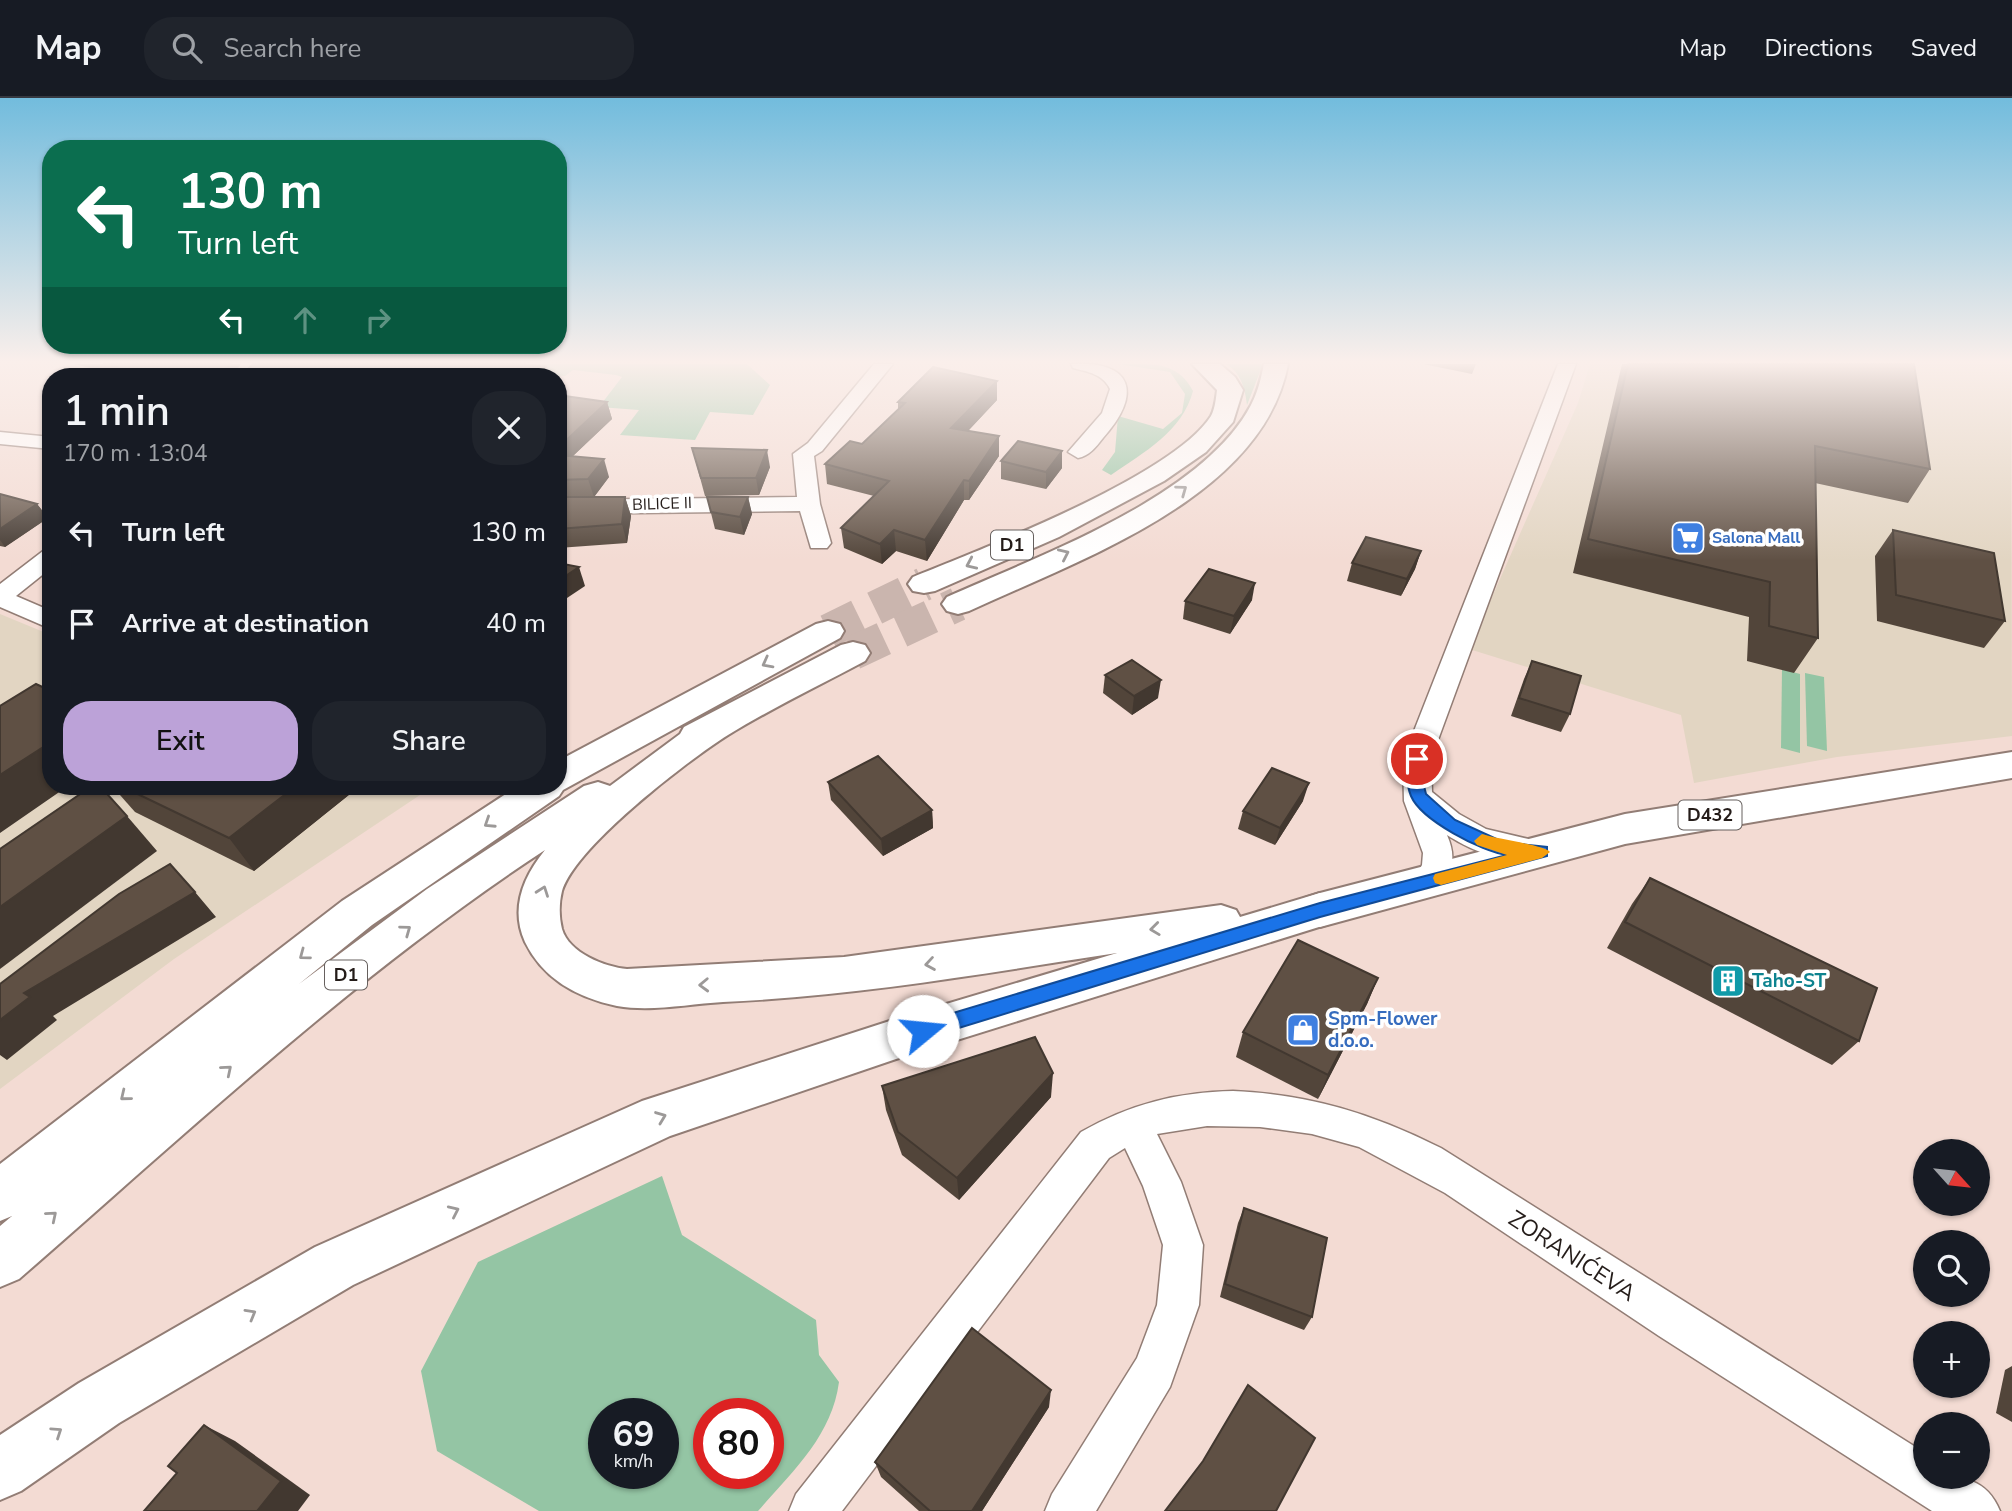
<!DOCTYPE html>
<html lang="en">
<head>
<meta charset="utf-8">
<style>
	:root { --surface:#171b24; --page:#20242c; --text:#f1f3f6; --muted:#9ea1a6; --line:#363941; --accent:#bca2d8 }
	body { margin:0; font-family:"Nunito Sans",sans-serif; background:var(--page); color:var(--text); height:100vh; display:flex; flex-direction:column; font-size:26px; white-space:nowrap }
	* { box-sizing:border-box; margin:0 }
	p { font-size:23px; color:var(--muted) }
	.icon { flex:none; width:38px; height:38px; fill:none; stroke:currentColor; stroke-width:2; stroke-linecap:round; stroke-linejoin:round }
	.map { position:relative; flex:1; overflow:hidden }
	.panel { position:absolute; left:42px; top:270px; width:525px; height:427px; display:flex; flex-direction:column; background:var(--surface); border-radius:28px; box-shadow:0 2px 5px #0004 }
	.panel>* { flex:none }
	.guide { position:absolute; left:42px; top:42px; width:525px; height:214px; border-radius:28px; box-shadow:0 2px 5px #0004; background:#0b6e4f; color:#fff; overflow:hidden }
	.needle { width:46px; rotate:117deg }
	.buttons { position:absolute; left:1913px; top:1041px; display:grid; gap:14px }
	.buttons a { display:grid; place-items:center; width:77px; height:77px; border-radius:50%; background:var(--surface); box-shadow:0 2px 5px #0004; font-size:35px }
	.speed { position:absolute; left:588px; top:1300px; display:flex; gap:14px; font-size:35px; font-weight:700; text-align:center }
	.speed>* { display:grid; place-content:center; width:91px; height:91px; border-radius:50%; background:var(--surface); box-shadow:0 2px 5px #0004; line-height:1 }
	.speed small { font-size:18px; font-weight:400 }
	.speed .limit { border:10px solid #d22; background:#fff; color:#111 }
	.pin { position:absolute; display:grid; place-items:center; width:60px; height:60px; color:#fff; margin:-30px; border:4px solid #fff; border-radius:50%; box-shadow:0 2px 7px #0007 }
	.me { position:absolute; width:77px; margin:-38px; rotate:73deg; stroke-linejoin:round; filter:drop-shadow(0 0 5px #0008) }
	.turn { display:flex; align-items:center; gap:24px; height:147px; padding:0 21px; font-size:32px }
	.turn .icon { width:91px; height:91px; stroke-width:2.5 }
	.turn b { display:block; font-size:49px; line-height:60px }
	.lanes { display:flex; align-items:center; height:66px; padding:0 21px; background:#0003; justify-content:center; gap:35px; direction:ltr }
	.lanes .off { opacity:.35 }
	.round { display:grid; place-items:center; flex:none; width:74px; height:74px; border-radius:28px; background:var(--page) }
	.overview { display:flex; align-items:center; justify-content:space-between; height:119px; padding:0 21px }
	h1 { font-size:42px; font-weight:600; line-height:52px }
	.cta { display:flex; gap:14px; margin-top:auto; padding:14px 21px }
	.cta a { flex:1; height:80px; border-radius:28px; background:var(--accent); color:#111; font-size:28px; font-weight:600; line-height:80px; text-align:center }
	.cta a+a { background:var(--page); color:var(--text) }
	ul { padding:0; list-style:none }
	li { display:flex; align-items:center; gap:21px; height:91px; padding:0 21px }
	li div { flex:1 }
	li b { display:block; font-size:26px }
	li em { font-style:normal }
	header { display:flex; align-items:center; gap:42px; box-sizing:border-box; height:98px; padding:0 35px; background:var(--surface); border-bottom:2px solid var(--line) }
	header strong { font-size:33px }
	nav { display:flex; gap:38px; margin-inline-start:auto; font-size:24px }
	.search { width:490px; height:63px; background:var(--page); display:flex; align-items:center; gap:18px; box-sizing:border-box; padding:0 24px; border-radius:28px; color:var(--muted); font-size:26px }
	.map>svg:first-child { display:block }
</style>
</head>
<body>
<header>
<strong>Map</strong>
<div class="search"><svg class="icon" aria-label="search" viewBox="0 0 24 24"><circle cx="10" cy="10" r="6"/><path d="M15 15l6 6"/></svg>Search here</div>
<nav><a>Map</a><a>Directions</a><a>Saved</a></nav>
</header>
<div class="map">
<svg width="2012" height="1413" viewBox="0 0 2012 1413">
	<rect width="100%" height="100%" fill="#f3dbd3"/>
	<g fill="#e2d5c2">
		<path d="M1590,266H2011L2012,638L1837,659L1694,685L1681,617L1469,551L1578,305Z"/>
		<path d="M0,516L51,537V688H421L429,691L174,861L0,991Z"/>
	</g>
	<g fill="#94c5a4" fill-rule="evenodd">
		<path d="M390,266H747L770,287L753,317L710,314L695,342L620,337L639,312L599,309L622,279L616,277L573,272L565,278Z"/>
		<path d="M1118,266C1149,266 1177,262 1193,293C1182,334 1144,354 1111,377L1102,372L1115,354L1118,318L1163,331L1182,315L1185,296L1170,274Z"/>
		<path d="M1226,266H1263L1247,307C1245,290 1241,275 1226,266Z"/>
		<path d="M1782,571L1800,576V655L1781,650Z"/>
		<path d="M1805,575L1824,579L1827,653L1807,648Z"/>
		<path d="M662,1078L682,1137L816,1222L819,1257L839,1284C832,1338 792,1374 758,1413H539L437,1353L421,1273L478,1164ZM604,1316H663V1376H604ZM768,1316V1376H709V1316Z"/>
	</g>
	<g fill="none" stroke-linecap="round" stroke-linejoin="round">
		<g stroke="#cab5ae" stroke-width="34" stroke-dasharray="34 18" stroke-linecap="butt">
			<path d="M828,533L924,486"/>
			<path d="M853,555L958,506"/>
		</g>
		<defs>
			<g id="minor">
				<path d="M874,266H893L822,353L814,358L820,406L831,445L827,450H811L800,413L558,416V402L797,399L793,356L808,345Z"/>
				<path d="M1071,266C1133,262 1143,296 1103,340C1096,349 1089,358 1078,360L1068,354L1102,315L1110,291C1103,276 1088,274 1073,270Z"/>
				<path d="M1558,266H1576L1431,661L1432,694L1459,716L1486,731L1550,746L1554,754L1550,762C1519,772 1473,754 1447,737C1457,760 1452,771 1440,792L1429,795L1418,792L1413,783L1422,767L1423,755L1404,703L1403,661Z"/>
				<path d="M0,334L51,339V351L0,346Z"/>
				<path d="M51,451V470L16,498L51,513V531L0,509V486L43,453Z"/>
				<path d="M1233,993C1309,996 1374,1016 1441,1050L1925,1355V1379C1959,1379 1985,1377 2000,1413H1932L1659,1238L1445,1095L1359,1049L1312,1036L1260,1029L1207,1028L1157,1036L1181,1084L1203,1147L1199,1207L1170,1289L1096,1413H1045L1052,1396L1137,1260L1157,1207L1163,1147L1143,1088L1125,1050L1109,1060L842,1413H789L796,1396L1081,1034C1130,1006 1178,994 1233,993Z"/>
			</g>
			<path id="primary" d="M2012,654V680L1625,746L1320,829L1305,824L1299,812L1305,800L1320,795L1625,716Z"/>
			<g id="trunk">
				<path d="M1192,266H1220L1235,279L1243,292L1233,324L1206,354L1164,383L1059,439L935,493L924,495L913,493L908,486L913,479C982,451 1173,378 1211,318C1215,311 1216,300 1217,292Z"/>
				<path d="M1264,266H1288C1263,400 1078,462 969,513L958,516L947,513L942,506L947,499C1038,458 1203,399 1251,307C1258,294 1261,280 1264,266Z"/>
				<path d="M828,523L840,526L844,533L840,540L563,692L559,698L372,827L299,886L427,791L584,688L598,684L610,688L680,636L684,629L841,547L853,544L865,547L870,555L865,563C820,587 772,610 728,637C687,663 576,748 562,793C559,805 559,819 562,831C569,855 605,869 627,871L844,859L1221,807L1236,812L1240,819L1320,795L1335,800L1341,812L1335,824L896,961L670,1038L353,1187L119,1325L21,1393L0,1402V1337L79,1285L315,1149L642,1003L896,921L1117,855C986,875 856,898 723,904C689,906 651,914 617,908C578,900 543,881 525,844C510,811 523,779 545,752C356,876 189,1033 19,1181L0,1189V1128L12,1118L0,1123V1066L342,803L518,688H558V663L816,526Z"/>
			</g>
		</defs>
		<use href="#minor" stroke="#927d75" stroke-width="3"/>
		<use href="#primary" stroke="#927d75" stroke-width="4"/>
		<use href="#trunk" stroke="#927d75" stroke-width="4"/>
		<use href="#minor" fill="#fff" fill-rule="evenodd"/>
		<use href="#primary" fill="#fff" fill-rule="evenodd"/>
		<use href="#trunk" fill="#fff" fill-rule="evenodd"/>
	</g>
	<g fill="#52453a">
		<path d="M74,266H241L237,271L549,277L548,278H123Z"/>
		<path d="M1423,266H1476L1472,276Z"/>
		<path d="M1622,266H1914L1930,371L1908,405L1815,385L1818,540L1794,575L1747,563L1749,519L1573,475Z"/>
		<path d="M558,297L607,304L612,321L573,358L609,379L594,399H625L631,418L627,445L558,450Z"/>
		<path d="M997,302L968,333L999,338V358L969,402H964L927,463L896,453L882,466L844,450L841,430L874,398L827,386L825,366L862,346L898,312V304Z"/>
		<path d="M692,350L770,369L759,397L705,398Z"/>
		<path d="M1062,353V370L1046,391L1001,381V363Z"/>
		<path d="M0,396L37,406L48,420L5,449L0,448Z"/>
		<path d="M707,399H748L752,416L744,437L715,431Z"/>
		<path d="M1893,432L2005,523L1984,550L1877,523L1875,458Z"/>
		<path d="M1421,453L1415,471L1401,498L1347,483L1352,465Z"/>
		<path d="M1252,502L1230,536L1183,521L1185,503Z"/>
		<path d="M1532,563L1570,616L1561,634L1511,618L1524,581Z"/>
		<path d="M1105,577L1158,600L1132,617L1103,595Z"/>
		<path d="M828,684L932,712L933,730L883,758L831,702Z"/>
		<path d="M112,688H360L254,773L135,714Z"/>
		<path d="M1303,703L1275,747L1238,731L1243,713Z"/>
		<path d="M1650,780L1859,943L1832,967L1607,850L1632,806Z"/>
		<path d="M1378,880L1367,906L1318,1001L1236,959L1243,934Z"/>
		<path d="M882,988L1051,999L959,1102L902,1057L886,1012Z"/>
		<path d="M1244,1110L1312,1219L1304,1232L1220,1199L1238,1125Z"/>
		<path d="M2012,1268V1324L1996,1315L2005,1272Z"/>
		<path d="M1049,1309L982,1413H919L881,1379L875,1364Z"/>
	</g>
	<g fill="#423830">
		<path d="M230,266H241L232,278L226,271Z"/>
		<path d="M546,268L549,277L548,278H539Z"/>
		<path d="M997,283V302L952,350L951,330Z"/>
		<path d="M607,304L612,321L558,372V350Z"/>
		<path d="M999,338V358L969,402V383Z"/>
		<path d="M767,352L770,369L759,397L756,380Z"/>
		<path d="M1062,353V370L1046,391V374Z"/>
		<path d="M604,361L609,379L594,399L588,381Z"/>
		<path d="M964,382V402L927,463L925,442Z"/>
		<path d="M625,399L631,418L627,445L622,426Z"/>
		<path d="M748,399L752,416L744,437L740,419Z"/>
		<path d="M37,406L48,420L5,449L0,442V431Z"/>
		<path d="M894,432L896,453L882,466L880,446Z"/>
		<path d="M1421,453L1415,471L1401,498L1407,481Z"/>
		<path d="M579,469L585,488L558,506V483Z"/>
		<path d="M1255,485L1252,502L1230,536L1234,518Z"/>
		<path d="M1161,582L1158,600L1132,617L1134,598Z"/>
		<path d="M51,644V688H68L0,735V677Z"/>
		<path d="M1309,685L1303,703L1275,747L1280,730Z"/>
		<path d="M296,688H360L254,773L229,740Z"/>
		<path d="M932,712L933,730L883,758L881,741Z"/>
		<path d="M127,718L157,753L0,871V809Z"/>
		<path d="M195,794L216,819L53,918L57,922L7,962L0,957V922L24,895Z"/>
		<path d="M1378,880L1367,906L1318,1001L1328,977Z"/>
		<path d="M1053,975L1051,999L959,1102L957,1080Z"/>
		<path d="M1051,1292L1049,1309L982,1413H972Z"/>
		<path d="M204,1327L235,1343L310,1397L298,1413H257Z"/>
	</g>
	<g fill="#5f5044" stroke="#423830" stroke-width="2">
		<path d="M103,266H230L226,271L247,272L253,266H513L546,268L539,278H155Z"/>
		<path d="M1628,266H1914L1930,371L1815,348L1818,540L1769,528L1770,484L1588,441Z"/>
		<path d="M933,269L997,283L951,330L999,338L969,383L964,382L925,442L894,432L880,446L841,430L889,383L825,366L850,343L862,346L905,305L898,304Z"/>
		<path d="M558,297L607,304L558,350Z"/>
		<path d="M1018,343L1062,353L1046,374L1001,363Z"/>
		<path d="M692,350L767,352L756,380H701Z"/>
		<path d="M558,357L604,361L588,381L558,382Z"/>
		<path d="M0,396L37,406L0,431Z"/>
		<path d="M558,399H625L622,426L558,431Z"/>
		<path d="M707,399H748L740,419L711,414Z"/>
		<path d="M1893,432L1994,455L2005,523L1896,497Z"/>
		<path d="M1366,439L1421,453L1407,481L1352,465Z"/>
		<path d="M558,465L579,469L558,483Z"/>
		<path d="M1209,471L1255,485L1234,518L1185,503Z"/>
		<path d="M1132,562L1161,582L1134,598L1105,577Z"/>
		<path d="M1532,563L1581,578L1570,616L1519,600Z"/>
		<path d="M36,586L51,593V644L0,677V608Z"/>
		<path d="M878,658L932,712L881,741L828,684Z"/>
		<path d="M1272,670L1309,685L1280,730L1243,713Z"/>
		<path d="M92,688H100L127,718L0,809V751Z"/>
		<path d="M121,688H296L229,740Z"/>
		<path d="M170,766L195,794L24,895L30,899L0,922V886L119,796Z"/>
		<path d="M1650,780L1877,890L1859,943L1625,824Z"/>
		<path d="M1298,842L1378,880L1328,977L1243,934Z"/>
		<path d="M1035,939L1053,975L957,1080L898,1034L882,988Z"/>
		<path d="M1244,1110L1327,1140L1312,1219L1225,1186Z"/>
		<path d="M972,1230L1051,1292L972,1413H930L875,1364Z"/>
		<path d="M1248,1287L1315,1340L1276,1413H1165L1203,1363Z"/>
		<path d="M204,1327L281,1383L257,1413H144L177,1375L168,1368Z"/>
	</g>
	<defs><path id="oneway-chevron" d="M-2-3.5L2.5 0L-2 3.5" fill="none" stroke-width="1.6" stroke-linecap="round" stroke-linejoin="round" transform="scale(1.75)"/></defs>
	<g stroke="#9c9998">
		<use href="#oneway-chevron" transform="translate(1182 392) rotate(-36)"/>
		<use href="#oneway-chevron" transform="translate(1064 456) rotate(-25)"/>
		<use href="#oneway-chevron" transform="translate(971 466) rotate(156)"/>
		<use href="#oneway-chevron" transform="translate(767 565) rotate(152)"/>
		<use href="#oneway-chevron" transform="translate(489 725) rotate(147)"/>
		<use href="#oneway-chevron" transform="translate(543 793) rotate(-70)"/>
		<use href="#oneway-chevron" transform="translate(1155 831) rotate(173)"/>
		<use href="#oneway-chevron" transform="translate(406 832) rotate(-36)"/>
		<use href="#oneway-chevron" transform="translate(304 857) rotate(143)"/>
		<use href="#oneway-chevron" transform="translate(930 866) rotate(171)"/>
		<use href="#oneway-chevron" transform="translate(704 887) rotate(178)"/>
		<use href="#oneway-chevron" transform="translate(227 972) rotate(-40)"/>
		<use href="#oneway-chevron" transform="translate(125 998) rotate(141)"/>
		<use href="#oneway-chevron" transform="translate(661 1019) rotate(-21)"/>
		<use href="#oneway-chevron" transform="translate(454 1113) rotate(-25)"/>
		<use href="#oneway-chevron" transform="translate(52 1118) rotate(-40)"/>
		<use href="#oneway-chevron" transform="translate(251 1216) rotate(-30)"/>
		<use href="#oneway-chevron" transform="translate(57 1334) rotate(-34)"/>
	</g>
	<linearGradient id="sky" x2="0" y2="1"><stop stop-color="#72bcdd"/><stop offset="0.57" stop-color="#faefeb"/><stop offset="1" stop-color="#faefeb" stop-opacity="0"/></linearGradient>
	<rect width="2012" height="463" fill="url(#sky)"/>
	<path fill="#1a73e8" stroke="#114b97" stroke-width="2" d="M1417,655L1424,661L1422,680L1426,696L1455,722L1503,744L1547,749V758L1320,819L923,941L916,938L913,933L916,927L923,924L1320,805L1507,757C1482,754 1421,722 1411,698C1406,686 1407,674 1409,661Z"/>
	<path fill="#f59e0b" d="M1482,736C1496,741 1545,747 1550,754L1542,760L1441,787L1435,785L1433,780L1435,776L1507,757L1477,747L1474,743Z"/>
	<defs>
		<symbol id="supermarket-square" viewBox="-11 -11 22 22"><rect x="-9" y="-9" width="18" height="18" rx="4" fill="#3f7fe0" stroke="#fff"/><path d="M-6-5.5h2.5l.6 2H6L4.5 2H-2.5L-4.4-4H-6ZM-1.5 3.2a1.3 1.3 0 1 0 .1 0ZM3 3.2a1.3 1.3 0 1 0 .1 0Z" fill="#fff"/></symbol>
		<symbol id="building-square" viewBox="-11 -11 22 22"><rect x="-9" y="-9" width="18" height="18" rx="4" fill="#0f9aa8" stroke="#fff"/><path d="M-4-6H4V6H1V3H-1V6H-4ZM-2.5-4.3h1.7v1.8h-1.7ZM.8-4.3h1.7v1.8H.8ZM-2.5-1h1.7V.8h-1.7ZM.8-1h1.7V.8H.8Z" fill="#fff"/></symbol>
		<symbol id="shop-square" viewBox="-11 -11 22 22"><rect x="-9" y="-9" width="18" height="18" rx="4" fill="#3f7fe0" stroke="#fff"/><path d="M-5-2.5h2.3a2.7 3.5 0 0 1 5.4 0H5L5.5 6h-11ZM-1.5-2.5h3a1.5 2.3 0 0 0-3 0Z" fill="#fff"/></symbol>
	</defs>
	<g fill-rule="evenodd">
		<use href="#supermarket-square" x="1669" y="421" width="38" height="38"/>
		<use href="#building-square" x="1709" y="864" width="38" height="38"/>
		<use href="#shop-square" x="1284" y="913" width="38" height="38"/>
	</g>
	<g text-anchor="middle" dominant-baseline="central" stroke-width="7" stroke-linejoin="round" paint-order="stroke">
		<g font-size="16" fill="#241c19" stroke="#fff">
			<text transform="translate(662 406) rotate(-2)">BILICE II</text>
		</g>
		<g font-size="16" font-weight="bold" fill="#366cbe" stroke="#fff" text-anchor="start">
			<text x="1712" y="440">Salona Mall</text>
		</g>
		<g fill="#fff" stroke="#66605e" stroke-width="2">
			<rect x="991" y="432.5" width="42" height="29" rx="5"/>
			<rect x="1678.5" y="702.5" width="63" height="29" rx="5"/>
			<rect x="325" y="862.5" width="42" height="29" rx="5"/>
		</g>
		<g font-size="18" font-weight="bold" fill="#241c19">
			<text x="1012" y="447">D1</text>
			<text x="1710" y="717">D432</text>
			<text x="346" y="877">D1</text>
		</g>
		<g font-size="19" font-weight="bold" fill="#0d838f" stroke="#fff" text-anchor="start">
			<text x="1752" y="883">Taho-ST</text>
		</g>
		<g font-size="19" font-weight="bold" fill="#366cbe" stroke="#fff" text-anchor="start">
			<text x="1328" y="921">Spm-Flower<tspan x="1328" dy="22">d.o.o.</tspan></text>
		</g>
		<g font-size="23" fill="#241c19" stroke="#fff">
			<text transform="translate(1572 1158) rotate(33)">ZORANIĆEVA</text>
		</g>
	</g>
</svg>
<div class="buttons">
<a><svg class="needle" viewBox="-14 -14 28 28"><path d="M0-13l5 13h-10z" fill="#e53935"/><path d="M0 13l5-13h-10z" fill="#9ea1a6"/></svg></a>
<a><svg class="icon" aria-label="search" viewBox="0 0 24 24"><circle cx="10" cy="10" r="6"/><path d="M15 15l6 6"/></svg></a>
<a>+</a>
<a>−</a>
</div>
<div class="speed"><div>69<small>km/h</small></div><div class="limit">80</div></div>
<div class="pin" style="left:1417px;top:661px;background:#d93025"><svg class="icon" aria-label="arrive" viewBox="0 0 24 24"><path d="M6 21V4h12l-3 4 3 4H6"/></svg></div>
<svg class="me" style="left:923px;top:933px" viewBox="-20 -20 40 40"><circle r="19" fill="#fff"/><path d="M0-13L10 11 0 6-10 11z" fill="#1a73e8"/></svg>
<div class="guide">
<div class="turn"><svg class="icon" aria-label="left" viewBox="0 0 24 24"><path d="M17 20v-9H6M10 6l-5 5 5 5"/></svg><div><b>130 m</b>Turn left</div></div>
<div class="lanes"><svg class="icon" aria-label="left" viewBox="0 0 24 24"><path d="M17 20v-9H6M10 6l-5 5 5 5"/></svg><svg class="icon off" aria-label="ahead" viewBox="0 0 24 24"><path d="M12 20V5M6 11l6-6 6 6"/></svg><svg class="icon off" aria-label="right" viewBox="0 0 24 24"><path d="M7 20v-9h11M14 6l5 5-5 5"/></svg></div>
</div>
<section class="panel">
<div class="overview"><div><h1>1 min</h1><p>170 m · 13:04</p></div><a class="round"><svg class="icon" aria-label="close" viewBox="0 0 24 24"><path d="M6 6l12 12M18 6L6 18"/></svg></a></div>
<ul>
<li><svg class="icon" aria-label="left" viewBox="0 0 24 24"><path d="M17 20v-9H6M10 6l-5 5 5 5"/></svg><div><b>Turn left</b></div><em>130 m</em></li>
<li><svg class="icon" aria-label="arrive" viewBox="0 0 24 24"><path d="M6 21V4h12l-3 4 3 4H6"/></svg><div><b>Arrive at destination</b></div><em>40 m</em></li>
</ul>
<div class="cta"><a>Exit</a><a>Share</a></div>
</section>
</div>
</body>
</html>
